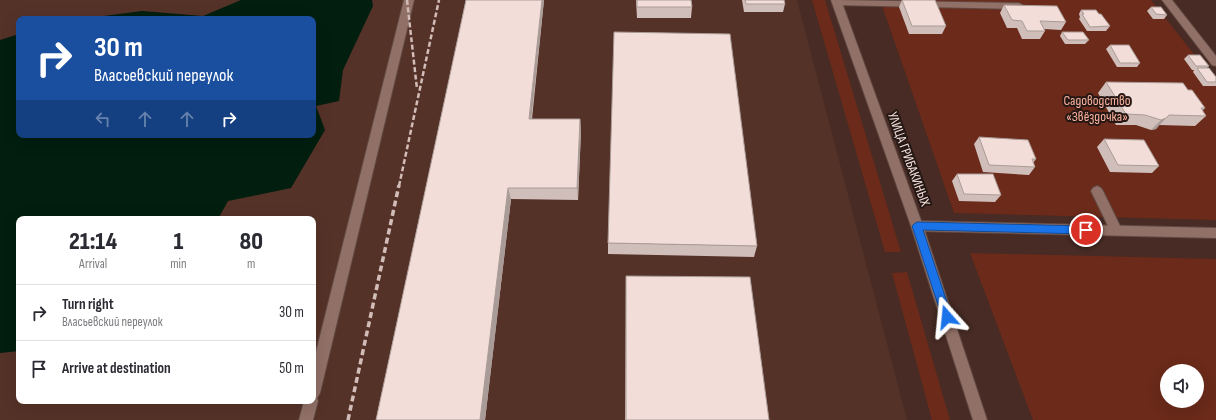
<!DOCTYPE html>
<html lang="en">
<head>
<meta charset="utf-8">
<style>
	:root { --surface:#fff; --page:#f2f2f3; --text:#2b2b33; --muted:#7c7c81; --line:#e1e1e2 }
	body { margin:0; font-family:"Sofia Sans Condensed",sans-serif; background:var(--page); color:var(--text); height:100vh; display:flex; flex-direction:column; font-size:15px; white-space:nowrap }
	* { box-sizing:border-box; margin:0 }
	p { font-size:13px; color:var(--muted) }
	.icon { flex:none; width:22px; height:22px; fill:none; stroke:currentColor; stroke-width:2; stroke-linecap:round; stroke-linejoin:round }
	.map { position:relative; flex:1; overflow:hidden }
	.panel { position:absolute; left:16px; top:216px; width:300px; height:188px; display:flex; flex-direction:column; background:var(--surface); border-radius:8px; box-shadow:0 4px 16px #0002 }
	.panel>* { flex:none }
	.top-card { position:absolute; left:16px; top:16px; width:300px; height:122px; border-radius:8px; box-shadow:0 4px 16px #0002; background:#1a4fa0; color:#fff; overflow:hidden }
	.fabs { position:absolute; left:1160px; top:364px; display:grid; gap:8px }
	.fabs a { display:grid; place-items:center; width:44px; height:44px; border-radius:50%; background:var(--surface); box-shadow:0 4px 16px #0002; font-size:20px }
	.pin { position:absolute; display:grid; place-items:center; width:34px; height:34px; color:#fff; margin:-17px; border:2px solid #fff; border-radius:50%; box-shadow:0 1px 4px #0007 }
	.me { position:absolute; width:44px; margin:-22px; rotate:342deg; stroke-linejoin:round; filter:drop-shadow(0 0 3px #0008) }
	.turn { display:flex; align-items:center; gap:14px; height:84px; padding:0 12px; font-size:18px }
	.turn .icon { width:52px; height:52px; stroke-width:2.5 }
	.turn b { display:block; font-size:28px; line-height:34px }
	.lanes { display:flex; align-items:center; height:38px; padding:0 12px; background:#0003; justify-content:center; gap:20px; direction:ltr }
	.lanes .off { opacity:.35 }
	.eta { display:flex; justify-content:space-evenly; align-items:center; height:68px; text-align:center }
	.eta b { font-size:24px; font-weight:800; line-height:28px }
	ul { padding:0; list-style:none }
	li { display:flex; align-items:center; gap:12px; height:56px; padding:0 12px; border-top:1px solid var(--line) }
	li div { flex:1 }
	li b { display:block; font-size:15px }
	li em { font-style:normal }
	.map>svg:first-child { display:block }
</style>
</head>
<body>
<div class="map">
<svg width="1216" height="420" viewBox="0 0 1216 420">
	<rect width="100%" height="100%" fill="#472b24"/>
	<path fill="#553228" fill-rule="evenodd" d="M0,0H797L907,420H0ZM19,19H313V135H19ZM19,219H313V401H19Z"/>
	<g fill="#6b2a1a" fill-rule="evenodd">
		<path d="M812,0H825L901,252H885Z"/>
		<path d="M880,0H1151L1216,82V220L954,213Z"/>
		<path d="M970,253L1216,259V420H1033ZM1167,371H1197V401H1167Z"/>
		<path d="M907,272L950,420H932L892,273Z"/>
	</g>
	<path fill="#011e0f" d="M241,0H372L373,6L343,70L339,101L316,106L325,130L291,188L228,201L218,219H19V351L0,353V40L19,34V135H313V19H81L142,11L203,16Z"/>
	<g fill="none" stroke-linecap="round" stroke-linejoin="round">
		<defs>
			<g id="service">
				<path d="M404,0H414L320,393L317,398L318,401L313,420H299L304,401H313V364Z"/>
				<path d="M837,0L1019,3L1024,6L1019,9L834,5L832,3L834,1Z"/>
				<path d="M1097,186L1101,188L1103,191L1122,230L1120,234L1116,235L1112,234L1110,230L1091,191L1093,188Z"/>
			</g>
			<g id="minor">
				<path d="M1162,0H1172L1216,56V66L1212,65Z"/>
				<path d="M917,221L1216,228V238L917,231L913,230L911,226L913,222Z"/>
			</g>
			<path id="tertiary" d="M831,0H841L923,226L987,420H973L911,226Z"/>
		</defs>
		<use href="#service" stroke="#604942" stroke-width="2"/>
		<use href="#minor" stroke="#604942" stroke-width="2"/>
		<use href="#tertiary" stroke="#604942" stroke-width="2"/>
		<use href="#service" fill="#917067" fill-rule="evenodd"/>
		<use href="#minor" fill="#917067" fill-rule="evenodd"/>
		<use href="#tertiary" fill="#917067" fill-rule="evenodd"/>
		<g stroke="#d2bdb8" stroke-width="2.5" stroke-dasharray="5 2.5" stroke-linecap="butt">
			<path d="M407,0L417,89"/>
			<path d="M399,186L439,0"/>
		</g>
		<path stroke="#d2bdb8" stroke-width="3.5" stroke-dasharray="6 3.5" stroke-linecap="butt" d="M348,420L399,185"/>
	</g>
	<g fill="#d0beba">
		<path d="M466,0H544L532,119H580L581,131L578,200L511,199L485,420H376Z"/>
		<path d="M636,0H691L692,7L691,18H637Z"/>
		<path d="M742,0H784L785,4L783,12H744Z"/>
		<path d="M902,0H935L946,26L942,34H909L899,7Z"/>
		<path d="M1004,5L1066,22L1061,30L1044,29L1045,31L1040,39H1022L1017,28H1007L1000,13Z"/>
		<path d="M1151,7L1167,15L1164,19H1153L1147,11Z"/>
		<path d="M1081,10L1099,14L1110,26L1106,31H1087L1079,19L1080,17L1079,14Z"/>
		<path d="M1062,32L1089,40L1085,44H1065L1060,36Z"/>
		<path d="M1110,45L1140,63L1137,67H1117L1106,49Z"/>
		<path d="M1188,55L1209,66L1207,68L1216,77V86H1203L1193,72L1194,70H1192L1184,59Z"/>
		<path d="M1106,82L1188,90L1205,108L1202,111L1206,116L1195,126L1159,125L1156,129L1151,130L1136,125H1116L1098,93Z"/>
		<path d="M979,137L1036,159L1033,163L1035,167L1029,175L983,172L974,144Z"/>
		<path d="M1104,139L1159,166L1152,173L1110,172L1097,147Z"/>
		<path d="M957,174L1001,195L995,202L959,201L952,181Z"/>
		<path d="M608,243L757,246L754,257L608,254Z"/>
		<path d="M626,276L769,420H625Z"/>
	</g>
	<g fill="#a99b97">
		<path d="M542,0H544L530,131L529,119Z"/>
		<path d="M1166,118L1156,129L1151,130L1161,120Z"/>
		<path d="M580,119L581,131L578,200L577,188Z"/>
		<path d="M508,188L511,199L485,420H480Z"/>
	</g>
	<g fill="#f2ddd8" stroke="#a99b97">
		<path d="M466,0H542L529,119H580L577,188H508L480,420H376Z"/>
		<path d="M637,0H691L692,7H637Z"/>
		<path d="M745,0H784L785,4H746Z"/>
		<path d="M902,0H935L946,26H912Z"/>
		<path d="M1004,5L1057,6L1066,22L1040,21L1045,31H1027L1022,21L1012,20Z"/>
		<path d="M1151,7H1161L1167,15L1156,14Z"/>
		<path d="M1081,10H1096L1099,14H1101L1110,26L1090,27L1082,14H1084Z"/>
		<path d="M614,32L730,34L757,246L608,243Z"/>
		<path d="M1062,32H1083L1089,40H1068Z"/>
		<path d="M1110,45H1129L1140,63H1120Z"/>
		<path d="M1188,55H1200L1209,66H1196Z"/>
		<path d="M1197,68H1209L1216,77V82H1207Z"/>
		<path d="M1106,82L1183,83L1188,90H1192L1205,108H1201L1206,116L1169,115L1166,118L1161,120L1145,115L1126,114Z"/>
		<path d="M979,137L1028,140L1036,159H1032L1035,167L989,165Z"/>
		<path d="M1104,139L1144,140L1159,166L1118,165Z"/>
		<path d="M957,174H993L1001,195L964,194Z"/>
		<path d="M626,276L750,277L769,420H626Z"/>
	</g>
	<path fill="#1a73e8" stroke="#114b97" d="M917,222L1086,226L1089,227L1090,230L1089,233L1086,234L923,230L952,317L950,321L947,322L943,321L942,317L912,226L914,224Z"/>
	<g text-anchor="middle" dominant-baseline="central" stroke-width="4" stroke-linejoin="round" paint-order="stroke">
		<g font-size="14" fill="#fab19e" stroke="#241714">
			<text x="1097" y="100">Садоводство<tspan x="1097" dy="16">«Звёздочка»</tspan></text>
		</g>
		<g font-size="14" fill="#f4e1dc" stroke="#241714">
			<text transform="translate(909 159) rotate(70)">УЛИЦА ГРИБАКИНЫХ</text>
		</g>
	</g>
</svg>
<div class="fabs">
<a><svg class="icon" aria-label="sound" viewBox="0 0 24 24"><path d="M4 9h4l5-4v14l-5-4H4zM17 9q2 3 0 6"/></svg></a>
</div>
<div class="pin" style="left:1086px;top:230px;background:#d93025"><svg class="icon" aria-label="arrive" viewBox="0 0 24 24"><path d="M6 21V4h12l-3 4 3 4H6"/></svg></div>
<svg class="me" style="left:947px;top:317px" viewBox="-20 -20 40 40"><path d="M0-17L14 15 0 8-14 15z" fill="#1a73e8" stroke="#fff" stroke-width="4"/></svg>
<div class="top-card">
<div class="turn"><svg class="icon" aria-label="right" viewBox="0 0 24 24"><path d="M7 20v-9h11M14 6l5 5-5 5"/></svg><div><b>30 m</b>Власьевский переулок</div></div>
<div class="lanes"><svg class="icon off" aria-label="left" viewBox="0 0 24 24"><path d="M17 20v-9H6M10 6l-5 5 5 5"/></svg><svg class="icon off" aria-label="ahead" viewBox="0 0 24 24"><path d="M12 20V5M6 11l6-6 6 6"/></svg><svg class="icon off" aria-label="ahead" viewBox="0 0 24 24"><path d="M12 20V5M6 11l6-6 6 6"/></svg><svg class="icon" aria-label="right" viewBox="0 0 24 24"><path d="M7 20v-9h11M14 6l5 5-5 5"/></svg></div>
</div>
<section class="panel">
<div class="eta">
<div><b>21:14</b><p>Arrival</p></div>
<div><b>1</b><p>min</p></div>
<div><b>80</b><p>m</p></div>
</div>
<ul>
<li><svg class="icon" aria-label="right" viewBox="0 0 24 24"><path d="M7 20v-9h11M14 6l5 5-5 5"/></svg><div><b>Turn right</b><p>Власьевский переулок</p></div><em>30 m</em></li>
<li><svg class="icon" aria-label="arrive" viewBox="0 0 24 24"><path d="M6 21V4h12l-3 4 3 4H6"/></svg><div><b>Arrive at destination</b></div><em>50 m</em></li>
</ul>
</section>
</div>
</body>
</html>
